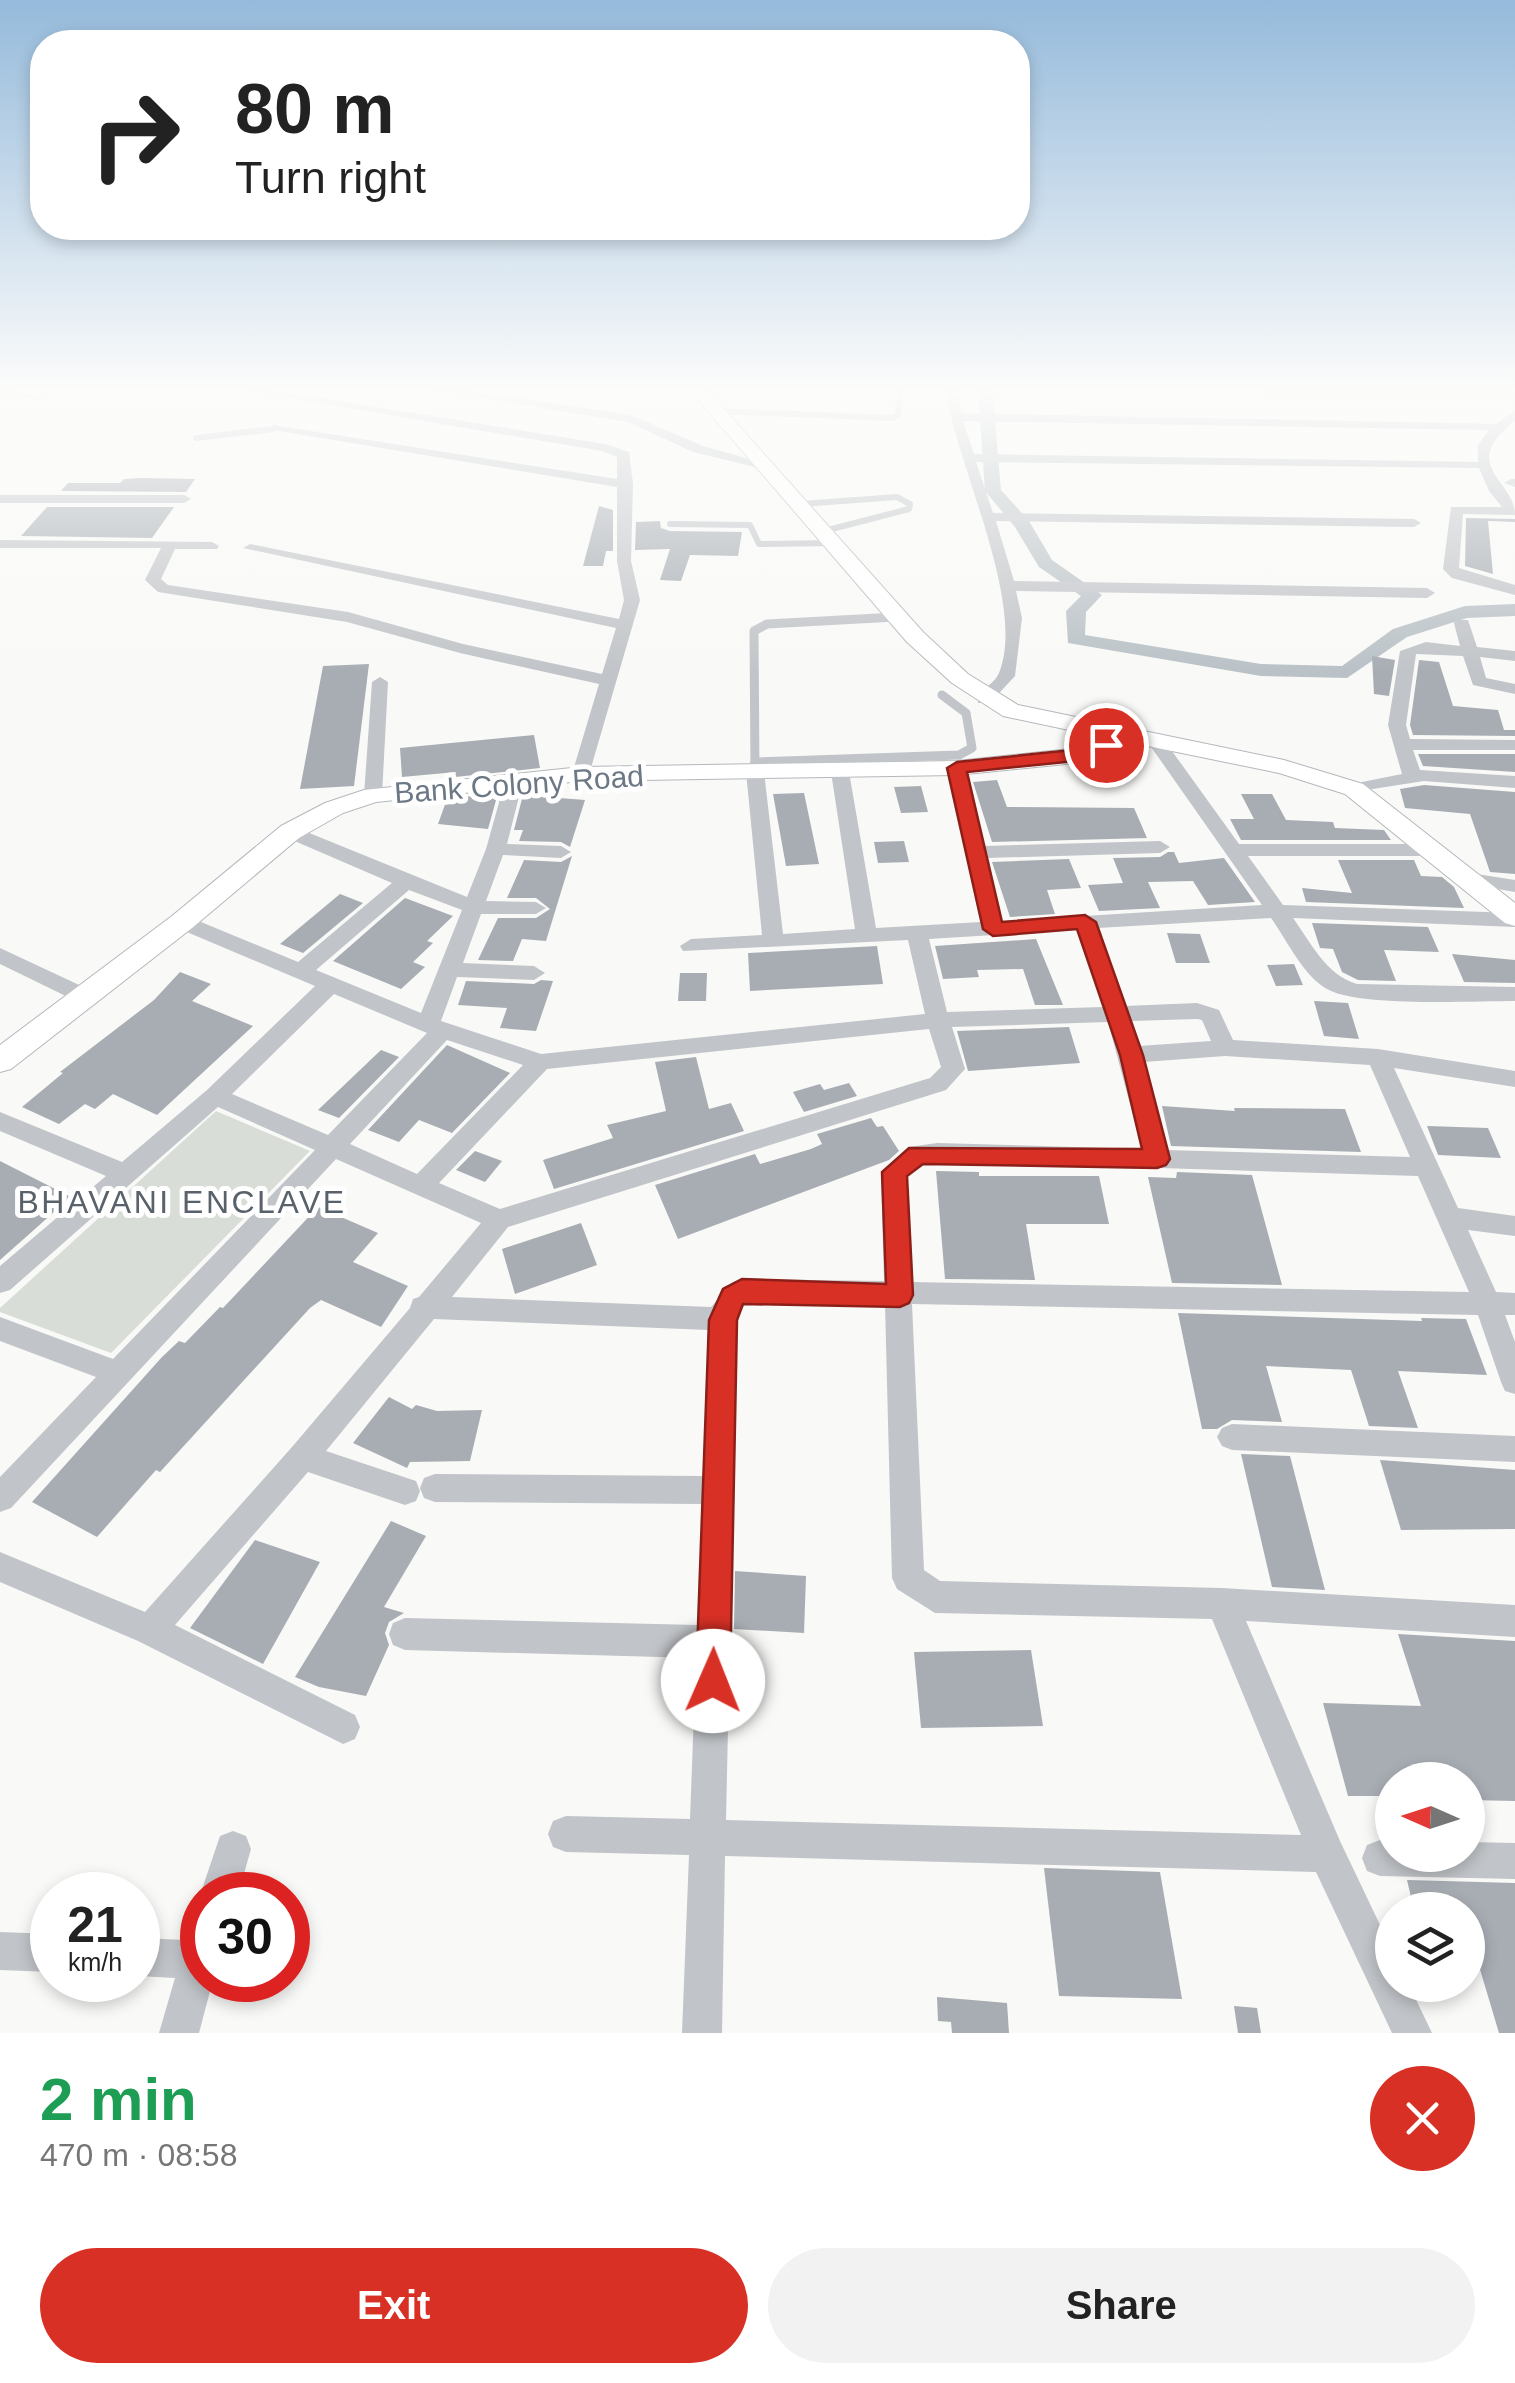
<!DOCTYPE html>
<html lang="en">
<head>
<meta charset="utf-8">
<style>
	:root { --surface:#fff; --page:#f2f2f2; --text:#222; --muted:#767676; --accent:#d93025 }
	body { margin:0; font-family:Arial,sans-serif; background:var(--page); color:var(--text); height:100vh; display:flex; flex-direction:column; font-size:38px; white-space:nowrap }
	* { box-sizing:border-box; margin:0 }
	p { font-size:32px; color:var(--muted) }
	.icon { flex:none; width:55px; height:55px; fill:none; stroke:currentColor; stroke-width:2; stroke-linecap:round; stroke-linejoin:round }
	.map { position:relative; height:2033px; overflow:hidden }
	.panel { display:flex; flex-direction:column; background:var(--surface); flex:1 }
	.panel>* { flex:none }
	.top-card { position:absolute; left:30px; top:30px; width:1000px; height:210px; border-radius:40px; box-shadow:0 5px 15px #0003; background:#fff; color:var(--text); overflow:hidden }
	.needle { width:65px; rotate:273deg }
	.buttons { position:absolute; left:1375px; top:1762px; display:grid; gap:20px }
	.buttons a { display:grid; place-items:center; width:110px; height:110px; border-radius:50%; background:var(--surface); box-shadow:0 5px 15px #0003; font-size:50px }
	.speed { position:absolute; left:30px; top:1872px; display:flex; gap:20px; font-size:50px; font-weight:700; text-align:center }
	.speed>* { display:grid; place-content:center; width:130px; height:130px; border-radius:50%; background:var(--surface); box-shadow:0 5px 15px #0003; line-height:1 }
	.speed small { font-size:25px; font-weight:400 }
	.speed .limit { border:15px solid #d22; background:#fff; color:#111 }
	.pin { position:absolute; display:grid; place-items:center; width:85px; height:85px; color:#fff; margin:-42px; border:5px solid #fff; border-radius:50%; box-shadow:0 2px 10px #0007 }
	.me { position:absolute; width:110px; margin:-55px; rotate:1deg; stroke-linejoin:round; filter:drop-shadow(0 0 8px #0008) }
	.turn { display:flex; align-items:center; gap:35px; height:210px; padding:0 40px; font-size:45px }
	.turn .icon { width:130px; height:130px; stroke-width:2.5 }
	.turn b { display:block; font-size:70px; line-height:85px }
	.round { display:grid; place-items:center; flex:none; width:105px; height:105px; border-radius:52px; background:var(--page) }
	.head { display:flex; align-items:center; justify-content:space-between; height:170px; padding:0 40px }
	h1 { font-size:60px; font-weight:700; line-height:75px; color:#1e9e55 }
	.cta { display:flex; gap:20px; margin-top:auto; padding:20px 40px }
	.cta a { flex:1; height:115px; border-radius:60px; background:var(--accent); color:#fff; font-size:40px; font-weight:700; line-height:115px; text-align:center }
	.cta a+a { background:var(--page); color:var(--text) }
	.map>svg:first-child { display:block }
</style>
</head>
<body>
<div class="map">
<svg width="1515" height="2033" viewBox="0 0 1515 2033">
	<rect width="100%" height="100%" fill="#f9f9f7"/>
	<path fill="#d9ddd7" d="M216,1111L310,1151L111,1353L0,1312V1308Z"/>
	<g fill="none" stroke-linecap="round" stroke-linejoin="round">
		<path fill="#bac2c7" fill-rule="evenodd" d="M978,388H992L1001,490L1029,521L1052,560L1102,595L1086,612L1085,635L1261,664L1342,666L1393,629L1465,606L1515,604V616L1467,618L1407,637L1347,678L1261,676L1068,643L1066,611L1081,596L1039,567L1015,527L985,491Z"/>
	</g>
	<g fill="#a7adb3">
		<path d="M140,478L195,479L186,492L61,491L68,483H120L124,479Z"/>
		<path d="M599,506L613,510V551H606L603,566H583Z"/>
		<path d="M47,507H174L152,538L21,536Z"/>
		<path d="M1466,518L1515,519V522L1488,521L1493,574L1465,566Z"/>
		<path d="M660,521L661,528L670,531L742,532L738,556L690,555L681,581L660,580L670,549L635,550L636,522Z"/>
		<path d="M1372,656L1395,660L1389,696L1374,694Z"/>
		<path d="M1419,660L1439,662L1453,706L1498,710L1504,730H1515V736L1413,735L1410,725Z"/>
		<path d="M369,664L354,786L300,789L323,666Z"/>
		<path d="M534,735L540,768L455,777L456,772L402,777L400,748Z"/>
		<path d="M1418,754H1515V772L1423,766Z"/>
		<path d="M997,780L1007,807L1134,808L1147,838L992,842L973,782Z"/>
		<path d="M1424,785L1515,792V874L1490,872L1470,814L1405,808L1400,789Z"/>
		<path d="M921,786L928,812L901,813L894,787Z"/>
		<path d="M544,789L546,797L585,800L570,847L561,842L519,841L523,830H514L524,791Z"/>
		<path d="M498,793L488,829L438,824L447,799Z"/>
		<path d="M804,793L819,864L786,866L773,794Z"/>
		<path d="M1241,794H1272L1286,820L1333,822L1335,828L1384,830L1391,840H1241L1230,819H1254Z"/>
		<path d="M904,841L909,862L878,863L874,842Z"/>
		<path d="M1168,852H1174L1179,863L1224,858L1255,902L1208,905L1193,881L1148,882L1160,908L1099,911L1088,885L1123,883L1113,858L1160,857Z"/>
		<path d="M572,856L546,941L522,939L513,961L478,960L498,918H536L550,909L536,898H507L524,860L561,862Z"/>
		<path d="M1069,859L1081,888L1047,890L1055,914L1010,917L992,862Z"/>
		<path d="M1338,860H1414L1421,876L1442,877L1454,887L1464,908L1306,902L1302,888L1352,893Z"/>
		<path d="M340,894L363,903L303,953L280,944Z"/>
		<path d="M405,898L453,916L427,941L433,943L413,962L425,967L401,989L333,961Z"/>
		<path d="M1312,923L1428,927L1439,952L1384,950L1396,981L1358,980L1342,972L1333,949L1320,948Z"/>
		<path d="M1167,933L1200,934L1210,963H1176Z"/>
		<path d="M1036,939L1063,1005H1035L1023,969L977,970L979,977L943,979L935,946Z"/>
		<path d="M877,946L883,984L750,991L748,953Z"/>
		<path d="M1452,954L1515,960V983L1464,982Z"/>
		<path d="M1294,964L1303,985L1276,986L1267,965Z"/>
		<path d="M180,972L211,984L192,1001L253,1026L157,1115L113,1094L95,1109L85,1104L59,1124L22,1107L63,1073L60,1072L154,1000Z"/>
		<path d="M680,973H707L706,1001H678Z"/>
		<path d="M541,980L553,981L536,1031L500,1028L507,1008L458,1005L466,981L534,984Z"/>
		<path d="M1314,1001L1348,1003L1359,1039L1324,1036Z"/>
		<path d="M1069,1027L1080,1063L968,1071L957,1031Z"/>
		<path d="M447,1045L510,1073L452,1133L419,1120L399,1142L368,1130Z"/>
		<path d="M381,1050L399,1057L339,1118L318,1110Z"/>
		<path d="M696,1057L709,1109L731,1103L744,1131L554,1189L543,1160L613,1138L607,1125L666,1111L655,1062Z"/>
		<path d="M849,1083L857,1096L804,1112L793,1092L820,1084L824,1090Z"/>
		<path d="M1162,1106L1235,1111L1234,1108L1345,1109L1361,1152L1171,1146Z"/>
		<path d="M871,1118L877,1127L883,1126L899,1151L889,1160L678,1239L655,1185L755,1154L760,1164L811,1149L822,1144L817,1134Z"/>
		<path d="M1427,1126L1488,1128L1501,1158L1438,1155Z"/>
		<path d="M475,1151L502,1161L485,1182L456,1170Z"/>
		<path d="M0,1161L71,1197L0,1260Z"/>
		<path d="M936,1171L979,1172V1176H1099L1109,1224H1026L1035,1280L945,1279Z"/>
		<path d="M1177,1172L1252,1175L1282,1285L1172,1283L1148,1177L1176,1178Z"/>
		<path d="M318,1207L378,1233L353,1262L408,1286L381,1327L321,1300L310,1308L160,1472L156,1470L97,1537L32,1502L162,1357L179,1341L185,1343L220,1307L223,1308Z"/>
		<path d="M581,1223L597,1265L515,1294L502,1249Z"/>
		<path d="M1178,1313L1422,1321L1421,1318L1466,1319L1487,1375L1398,1371L1418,1428L1369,1426L1351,1370L1266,1366L1282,1422L1232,1420L1217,1429H1202Z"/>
		<path d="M389,1397L412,1409L416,1405L437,1411L482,1410L470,1461L410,1462L407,1468L353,1443Z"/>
		<path d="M1241,1454L1290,1456L1325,1590L1272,1587Z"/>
		<path d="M1380,1460L1515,1470V1529L1401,1530Z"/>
		<path d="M391,1521L426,1536L384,1607L404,1613L389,1622L385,1633L389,1645L366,1696L319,1687L295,1677Z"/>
		<path d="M255,1540L320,1562L263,1664L190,1628Z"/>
		<path d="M735,1571L806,1576L804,1633L734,1629Z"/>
		<path d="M1398,1634L1515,1641V1801L1468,1800V1780H1392V1796H1348L1323,1703L1421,1706Z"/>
		<path d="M1031,1650L1043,1726L921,1728L914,1652Z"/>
		<path d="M1044,1868L1160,1872L1182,1999L1059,1996Z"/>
		<path d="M1407,1880L1515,1883V2033H1499L1479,1966L1468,1965V1910H1414Z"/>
		<path d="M937,1997L1007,2003L1009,2033H952L951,2022L938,2021Z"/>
		<path d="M1234,2006L1257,2008L1261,2033H1238Z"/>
	</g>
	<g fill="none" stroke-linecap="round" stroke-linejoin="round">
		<defs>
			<path id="secondary" d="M688,388H705L923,632L968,674L1018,705L1284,760L1363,784L1515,903V926L1505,923L1345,794L1279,773L1128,742L1086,762L957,775L581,781L376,802L343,813L299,838L192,928L11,1069L0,1072V1045L172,916L281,826L325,803L364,790L581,767L957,761L1080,748L1102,737L1003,716L952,683L907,642Z"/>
		</defs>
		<use href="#secondary" stroke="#b4b8bc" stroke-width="2"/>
		<g stroke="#c1c4c8" stroke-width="6">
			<path d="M716,411L892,418L898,415L900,388"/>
			<path d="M196,438L273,429"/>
			<path d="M801,504L897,497L910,504L909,509L824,531"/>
			<path d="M670,524L750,525L759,544L834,543"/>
		</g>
		<g stroke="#c1c4c8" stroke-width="9">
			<path d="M755,762L959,755L972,748L966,713L942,695"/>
			<path d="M755,772L754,631L767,624L896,617"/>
		</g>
		<g fill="#c1c4c8" fill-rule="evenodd">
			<path d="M0,388L45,396L39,400L0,394Z"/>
			<path d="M229,388H259L605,444L629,452L633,484L631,561L640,600L588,778H574L572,774L599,684L460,653L347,622L158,592L145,580L161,548H0V540L212,542L219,546L217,549H175L161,579L168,585L348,612L463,644L602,674L616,628L243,548L250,544L619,619L624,600L617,561V487L267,429L273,425L617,479V457L602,451Z"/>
			<path d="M422,388H454L631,415L703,446L770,465L763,469L693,452L628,422Z"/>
			<path d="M945,388H957L961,413L1496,424L1515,411V421C1457,466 1515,480 1515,515L1463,514L1459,568L1515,585V595L1452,578L1443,569L1451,507H1502L1489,491L1479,468L976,462L993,513L1414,519L1421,523L1414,527L996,521L1014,581L1427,588L1435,593L1427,598L1016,591L1022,618L1015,676L990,703H978V695C984,689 996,681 999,673C1027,604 956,464 945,388ZM963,421L1489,430L1478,445V462L974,454Z"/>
			<path d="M1257,388L1510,389L1515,395L1262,394Z"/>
			<path d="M1511,479H1515V487L1504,483Z"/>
			<path d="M0,495H184L191,499L184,503H0Z"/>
			<path d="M1456,620H1468L1477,647L1515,651V661L1480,657L1486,678L1515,684V694L1473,685L1463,656L1416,654L1406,725L1410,739L1515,740V750H1413L1420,770L1515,776V788L1424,781L1347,793V785L1402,774L1388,725L1400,651L1426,642L1460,646L1454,623Z"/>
			<path d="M380,677L388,682L382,795L373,801L364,795L372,682Z"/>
			<path d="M1158,739L1164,740L1239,844H1430L1440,850L1430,856H1248L1283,905L1515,913V927L1293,918C1311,943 1326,975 1357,984L1515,987V1001C1473,1001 1362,1007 1329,990C1304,978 1287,940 1271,918L1098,928L1125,1006L1197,1003L1219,1010L1233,1040L1378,1049L1515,1071V1087L1394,1068L1458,1208L1515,1216V1236L1468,1230L1496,1292L1515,1293V1315H1505L1515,1342V1394L1505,1391L1501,1382L1478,1315L912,1304L924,1570L940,1581L1222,1588L1515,1605V1637L1246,1621L1340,1841L1392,1950V1985H1409L1432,2033H1392L1316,1872L725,1856L722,2033H682L689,1855L566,1852L553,1847L548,1834L553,1821L566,1816L690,1819L696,1658L405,1650L393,1645L389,1634L393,1623L405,1618L698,1625L702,1504L435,1502L424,1498L420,1488L424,1478L435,1474L703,1476L709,1330L434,1319L326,1451L416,1481L420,1491L416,1501L405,1505L308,1472L175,1625L355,1715L360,1727L355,1739L343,1744L138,1641L0,1582V1552L145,1612L292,1447L410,1308L413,1299L419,1297L481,1223L336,1159L11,1508L0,1512V1477L96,1377L0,1341V1317L113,1359L315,1150L218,1107L10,1290L0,1293V1266L106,1176L0,1131V1112L122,1162L207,1090L315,986L175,927L172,922L175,917H189L298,962L392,883L283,836L280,832L283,828H297L467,897L486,849L505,781L514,775L521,777L523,781L507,844L561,846L571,852L561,858L503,855L486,901L536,902L546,908L536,914H481L463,963L534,966L545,973L534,980L457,977L441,1021L541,1054L925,1014L908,940L683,951L680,946L691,939L762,935L746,772L755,766L764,772L783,934L855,929L831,772L840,766L849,772L876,928L981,922L948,768L957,762L966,768L984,846L1160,841L1170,847L1160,853L987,858L1002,921L1262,905L1149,744ZM409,890L462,910L421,1013L316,970ZM1077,930L1103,1007L947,1012L929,939ZM334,994L427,1033L328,1135L232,1094ZM1197,1019L1202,1020L1211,1041L1139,1046L1131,1021ZM1108,1022L1142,1149L937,1143L909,1147L881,1172L884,1281L743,1279L733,1282L711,1307L452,1297L508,1227L946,1090L965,1069L952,1027ZM929,1029L941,1067L930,1078L500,1209L439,1183L547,1069ZM447,1040L523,1065L417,1174L350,1144ZM1225,1056L1370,1065L1410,1157L1167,1150L1144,1062ZM937,1161L1418,1176L1469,1292L911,1282L907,1176L924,1163ZM749,1301L885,1304L892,1578L897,1589L935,1613L1212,1619L1301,1835L726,1820L737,1319L738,1312Z"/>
			<path d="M1464,872L1515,880V892L1457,882L1454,878Z"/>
			<path d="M0,948L92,991L95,996L92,1001H76L0,964Z"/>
			<path d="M1232,1424L1515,1436V1462L1232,1450L1222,1446L1217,1437L1222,1428Z"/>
			<path d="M233,1831L246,1836L251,1849L238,1895H202V1900L200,1895L220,1836Z"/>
			<path d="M1380,1840H1392V1855H1468V1842L1515,1843V1879L1380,1876L1367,1871L1362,1858L1367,1845Z"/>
			<path d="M202,1931V1980H213L199,2033H159L175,1978L138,1976V1938L187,1940Z"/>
			<path d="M0,1932L52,1934V1972L0,1970Z"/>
		</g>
		<use href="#secondary" fill="#fff" fill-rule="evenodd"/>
	</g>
	<linearGradient id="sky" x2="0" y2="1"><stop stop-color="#95badb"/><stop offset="0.58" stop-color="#fcfcfb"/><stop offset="1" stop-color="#fcfcfb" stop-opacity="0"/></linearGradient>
	<rect width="1515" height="673" fill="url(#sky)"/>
	<path fill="#d93025" stroke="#8d1f18" stroke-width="2.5" d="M1106,740L1112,741V749L1086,760L967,772L1002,922L1085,915L1096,922L1143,1055L1170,1159L1166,1165L1157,1168L923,1164L907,1176L913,1295L909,1303L900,1307L743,1304L737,1320L730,1681L725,1693L713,1698L701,1693L696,1681L709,1320L723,1289L742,1279L886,1284L882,1172L909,1148L1142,1149L1120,1055L1077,929L993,936L983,929L947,768L957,762L1082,749Z"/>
	<g text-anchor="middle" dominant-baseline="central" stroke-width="10" stroke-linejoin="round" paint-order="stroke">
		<g font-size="30" fill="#6c7884" stroke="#fff">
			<text transform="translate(519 784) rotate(-4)">Bank Colony Road</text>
		</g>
		<g font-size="32" letter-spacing="2.5" fill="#59626a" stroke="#fff">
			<text x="182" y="1202">BHAVANI ENCLAVE</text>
		</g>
	</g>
</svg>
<div class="buttons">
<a><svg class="needle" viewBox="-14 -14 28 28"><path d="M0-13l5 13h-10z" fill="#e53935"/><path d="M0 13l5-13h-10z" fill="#767676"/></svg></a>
<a><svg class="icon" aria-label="layers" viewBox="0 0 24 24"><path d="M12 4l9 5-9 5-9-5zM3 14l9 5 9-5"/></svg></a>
</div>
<div class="speed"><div>21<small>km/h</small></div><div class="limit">30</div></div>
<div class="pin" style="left:1106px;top:745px;background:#d93025"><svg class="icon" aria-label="arrive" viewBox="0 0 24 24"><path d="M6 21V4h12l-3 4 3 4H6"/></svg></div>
<svg class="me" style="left:713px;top:1681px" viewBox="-20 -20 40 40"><circle r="19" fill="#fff"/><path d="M0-13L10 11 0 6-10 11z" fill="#d93025"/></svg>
<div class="top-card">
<div class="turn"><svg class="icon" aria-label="right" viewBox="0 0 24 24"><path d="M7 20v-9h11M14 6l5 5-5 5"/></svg><div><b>80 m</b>Turn right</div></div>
</div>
</div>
<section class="panel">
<div class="head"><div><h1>2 min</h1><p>470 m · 08:58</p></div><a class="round" style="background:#d93025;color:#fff"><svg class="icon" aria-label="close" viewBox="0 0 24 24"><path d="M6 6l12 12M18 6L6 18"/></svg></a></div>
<div class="cta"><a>Exit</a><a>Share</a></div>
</section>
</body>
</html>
